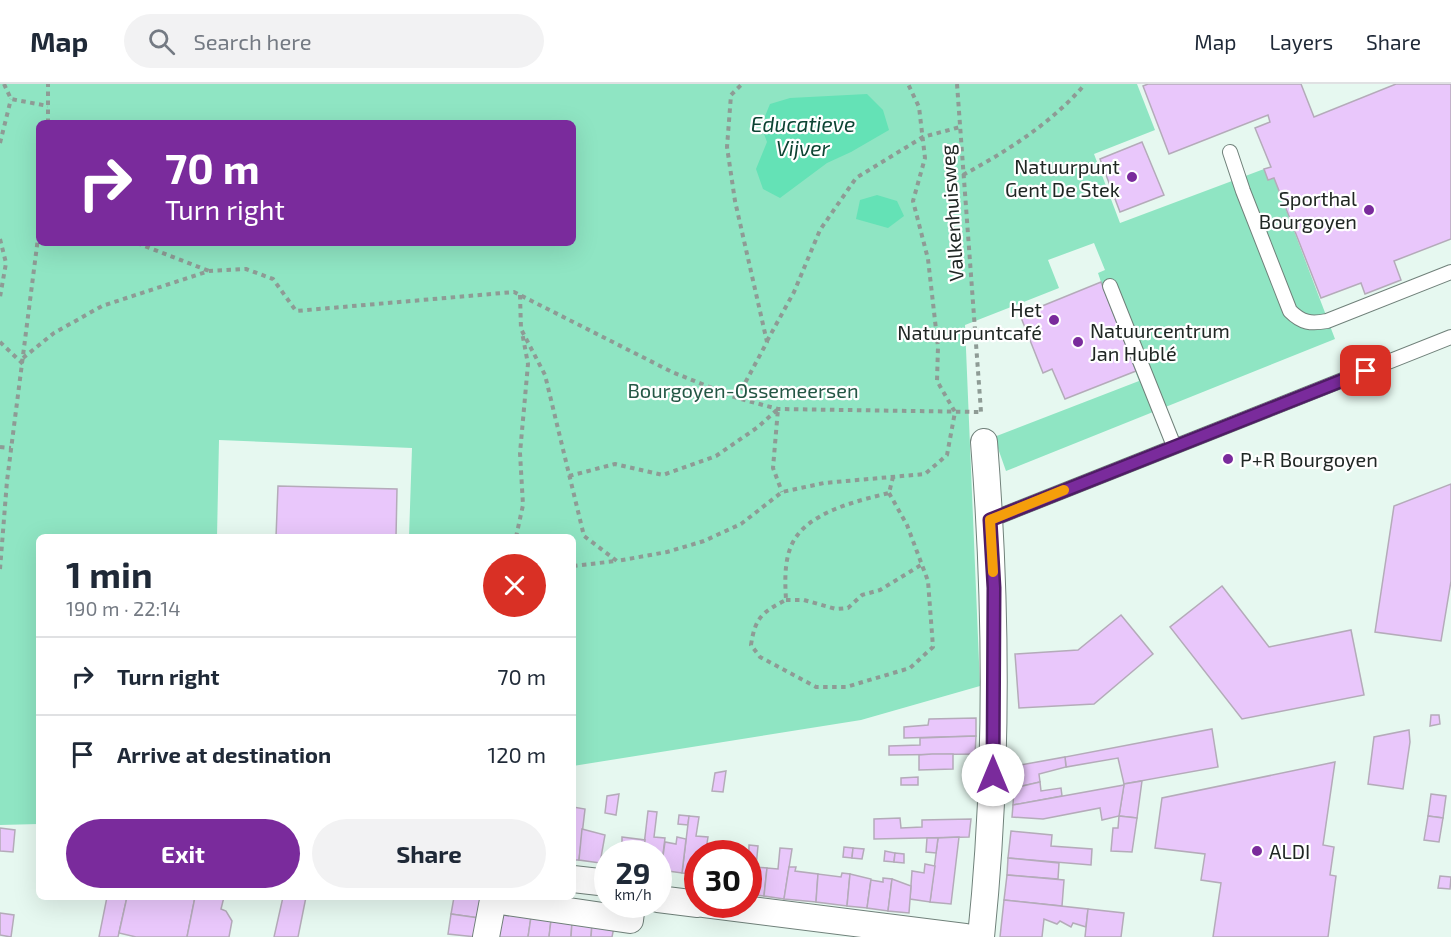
<!DOCTYPE html>
<html lang="en">
<head>
<meta charset="utf-8">
<style>
	:root { --surface:#fff; --page:#f2f2f3; --text:#1f2937; --muted:#747a83; --line:#e0e1e3; --accent:#7a2b9c }
	body { margin:0; font-family:"Exo 2",sans-serif; background:var(--page); color:var(--text); height:100vh; display:flex; flex-direction:column; font-size:22px; white-space:nowrap }
	* { box-sizing:border-box; margin:0 }
	p { font-size:20px; color:var(--muted) }
	.icon { flex:none; width:33px; height:33px; fill:none; stroke:currentColor; stroke-width:2; stroke-linecap:round; stroke-linejoin:round }
	.map { position:relative; flex:1; overflow:hidden }
	.drawer { position:absolute; left:36px; top:450px; width:540px; height:366px; display:flex; flex-direction:column; background:var(--surface); border-radius:9px; box-shadow:0 6px 24px #0002 }
	.drawer>* { flex:none }
	.guide { position:absolute; left:36px; top:36px; width:540px; height:126px; border-radius:9px; box-shadow:0 6px 24px #0002; background:#7a2b9c; color:#fff; overflow:hidden }
	.speed { position:absolute; left:594px; top:756px; display:flex; gap:12px; font-size:30px; font-weight:700; text-align:center }
	.speed>* { display:grid; place-content:center; width:78px; height:78px; border-radius:50%; background:var(--surface); box-shadow:0 6px 24px #0002; line-height:1 }
	.speed small { font-size:15px; font-weight:400 }
	.speed .limit { border:9px solid #d22; background:#fff; color:#111 }
	.pin { position:absolute; display:grid; place-items:center; width:51px; height:51px; color:#fff; margin:-26px; border-radius:12px; box-shadow:0 3px 9px #0006 }
	.me { position:absolute; width:66px; margin:-33px; rotate:0deg; stroke-linejoin:round; filter:drop-shadow(0 0 4px #0008) }
	.turn { display:flex; align-items:center; gap:21px; height:126px; padding:0 30px; font-size:27px }
	.turn .icon { width:78px; height:78px; stroke-width:2.5 }
	.turn b { display:block; font-size:42px; line-height:51px }
	.round { display:grid; place-items:center; flex:none; width:63px; height:63px; border-radius:32px; background:var(--page) }
	.summary { display:flex; align-items:center; justify-content:space-between; height:102px; padding:0 30px }
	h1 { font-size:36px; font-weight:700; line-height:45px }
	.cta { display:flex; gap:12px; margin-top:auto; padding:12px 30px }
	.cta a { flex:1; height:69px; border-radius:36px; background:var(--accent); color:#fff; font-size:24px; font-weight:700; line-height:69px; text-align:center }
	.cta a+a { background:var(--page); color:var(--text) }
	ul { padding:0; list-style:none }
	li { display:flex; align-items:center; gap:18px; height:78px; padding:0 30px; border-top:2px solid var(--line) }
	li div { flex:1 }
	li b { display:block; font-size:22px }
	li em { font-style:normal }
	header { display:flex; align-items:center; gap:36px; box-sizing:border-box; height:84px; padding:0 30px; background:var(--surface); border-bottom:2px solid var(--line) }
	header strong { font-size:28px }
	nav { display:flex; gap:33px; margin-inline-start:auto; font-size:21px }
	.search { width:420px; height:54px; background:var(--page); display:flex; align-items:center; gap:15px; box-sizing:border-box; padding:0 21px; border-radius:33px; color:var(--muted); font-size:22px }
	.map>svg:first-child { display:block }
</style>
</head>
<body>
<header>
<strong>Map</strong>
<div class="search"><svg class="icon" aria-label="search" viewBox="0 0 24 24"><circle cx="10" cy="10" r="6"/><path d="M15 15l6 6"/></svg>Search here</div>
<nav><a>Map</a><a>Layers</a><a>Share</a></nav>
</header>
<div class="map">
<svg width="1451" height="853" viewBox="0 0 1451 853">
	<rect width="100%" height="100%" fill="#e6f8f0"/>
	<path fill="#8fe5c3" fill-rule="evenodd" d="M0,0H1137L1155,46L1094,70L1120,139L1264,85L1268,96L1274,94L1335,255L1006,387L994,353L1139,297L1101,198L1098,189L1105,186L1094,159L1048,176L1059,204L965,241L980,602L861,636L573,682V453H409L412,364L219,356L217,453H39V740L0,741ZM39,39H573V159H39Z"/>
	<g fill="#64e2b6">
		<path d="M867,10L883,26L889,46L851,68L827,79L780,114L763,105L756,85L767,58L761,42L770,20L790,14Z"/>
		<path d="M877,111L897,117L904,132L888,144L856,135L860,116Z"/>
	</g>
	<g fill="#e9c7fb" stroke="#b4abb9" stroke-width="1.5">
		<path d="M1148,0H1301L1314,33L1396,0H1451V155L1394,177L1401,196L1365,210L1361,199L1321,214L1274,94L1268,96L1264,85L1271,83L1255,44L1270,38L1268,31L1169,70L1143,2Z"/>
		<path d="M1142,58L1164,111L1120,128L1100,75Z"/>
		<path d="M1101,198L1136,287L1065,315L1052,285L1043,289L1020,231Z"/>
		<path d="M1451,400V497L1441,557L1375,548L1394,422Z"/>
		<path d="M278,402L397,405L396,453H276Z"/>
		<path d="M1222,502L1269,563L1351,546L1364,611L1242,635L1170,543Z"/>
		<path d="M1121,531L1153,570L1094,620L1019,624L1015,570L1078,566Z"/>
		<path d="M1431,631H1439L1440,640L1430,642Z"/>
		<path d="M976,634V652L904,654V643L928,641L929,635Z"/>
		<path d="M1212,645L1218,683L1124,700L1118,674L1066,683L1065,673Z"/>
		<path d="M1409,646L1410,658L1403,705L1368,700L1374,653Z"/>
		<path d="M976,652L975,670L889,671V662L920,661V654Z"/>
		<path d="M932,670H953V685L919,686V671Z"/>
		<path d="M1065,673L1066,683L1039,690L1040,698L1014,704L1015,682Z"/>
		<path d="M1335,678L1323,761L1334,763L1330,791L1336,792L1328,853H1213L1221,799L1201,796L1205,770L1155,764L1162,714Z"/>
		<path d="M726,687L723,708L712,707L715,689Z"/>
		<path d="M918,693V701H901V694Z"/>
		<path d="M1142,697L1137,734L1119,732L1124,700Z"/>
		<path d="M1040,698L1041,707L1061,704L1062,712L1013,721L1014,704Z"/>
		<path d="M1124,701L1119,732L1102,736L1100,724L1043,735L1012,733L1013,721Z"/>
		<path d="M619,710L616,731L605,729L607,712Z"/>
		<path d="M1431,710L1446,712L1443,734L1428,732Z"/>
		<path d="M573,723L585,725L579,776H573Z"/>
		<path d="M648,727L657,728L654,753L665,754L661,786H658V770H643Z"/>
		<path d="M679,731L689,732L688,741L678,740Z"/>
		<path d="M689,732L699,733L696,752L708,753L706,766L716,767V770H698V790L682,789Z"/>
		<path d="M1119,732L1137,734L1132,768L1111,767L1113,744H1118Z"/>
		<path d="M1428,732L1443,734L1439,758L1424,756Z"/>
		<path d="M900,734L901,744L922,743V736L971,735L969,753L874,755V735Z"/>
		<path d="M0,744L15,746L13,768L0,767Z"/>
		<path d="M582,745L605,751L600,779L579,776Z"/>
		<path d="M1011,747L1052,751L1051,762L1092,765L1091,781L1008,774Z"/>
		<path d="M622,753L645,756L643,770H622Z"/>
		<path d="M677,753L686,755L682,789L661,786L665,758L676,760Z"/>
		<path d="M959,753L951,820L930,818L938,754Z"/>
		<path d="M927,754H938L936,769L926,768Z"/>
		<path d="M749,761L758,762L756,783L767,784L764,812L748,810Z"/>
		<path d="M844,763L853,764L852,774L843,773Z"/>
		<path d="M780,764L792,765L784,815L764,812L767,784L778,785Z"/>
		<path d="M853,764L864,765L862,775L852,774Z"/>
		<path d="M885,767L895,769L894,778L884,777Z"/>
		<path d="M895,769L904,770V779L894,778Z"/>
		<path d="M1008,774L1059,779L1058,795L1007,791Z"/>
		<path d="M925,780L935,782L930,818L910,815L912,787L924,789Z"/>
		<path d="M789,783H796L795,787L818,790L816,818L784,815Z"/>
		<path d="M842,789L850,790L847,822L816,818L818,790L841,793Z"/>
		<path d="M850,790L871,795L867,824L847,822Z"/>
		<path d="M1007,791L1064,796L1062,822L1004,816Z"/>
		<path d="M1440,792L1451,793L1450,805L1438,804Z"/>
		<path d="M883,794L892,795L888,827L867,824L871,796L883,798Z"/>
		<path d="M892,795L911,802L909,829L888,827Z"/>
		<path d="M107,813H127L118,853H99Z"/>
		<path d="M127,813H195L187,853H136L119,849Z"/>
		<path d="M195,813H224L221,825L226,827L232,837L229,853H187Z"/>
		<path d="M283,813H306L298,853H274Z"/>
		<path d="M454,813L482,814L479,834L451,830Z"/>
		<path d="M1004,816L1088,825L1086,843L1073,839L1071,843L1060,837L1057,840L1044,835L1042,853H1000Z"/>
		<path d="M1088,825L1124,829L1121,853H1085Z"/>
		<path d="M0,829L14,831L11,853L0,851Z"/>
		<path d="M497,829L531,833L528,853H494Z"/>
		<path d="M451,830L479,834L476,853L448,850Z"/>
		<path d="M531,833L551,836L549,853H528Z"/>
		<path d="M551,836L572,838L571,853H549Z"/>
		<path d="M572,838L592,840L591,853H571Z"/>
		<path d="M592,840L614,843L612,853H591Z"/>
	</g>
	<g fill="none" stroke-linecap="round" stroke-linejoin="round">
		<defs>
			<g id="service">
				<path d="M1230,68L1243,107L1290,227C1302,239 1311,240 1327,237L1451,188"/>
				<path d="M1110,202L1174,362"/>
				<path d="M990,436L1451,253"/>
			</g>
			<g id="minor">
				<path d="M573,795L608,799"/>
				<path d="M493,813V816L630,836L632,820"/>
				<path d="M658,815L698,820"/>
				<path d="M704,820L965,853"/>
				<path d="M486,853L493,816"/>
				<path d="M981,853C998,689 997,523 984,358"/>
			</g>
		</defs>
		<use href="#service" stroke="#70817a" stroke-width="16"/>
		<use href="#minor" stroke="#70817a" stroke-width="28"/>
		<g stroke="#8e9b95" stroke-width="4" stroke-dasharray="4.5 4.5" stroke-linecap="butt">
			<path d="M4,0L11,15L48,22"/>
			<path d="M957,0L981,328"/>
			<path d="M48,39V0"/>
			<path d="M0,59L11,15"/>
			<path d="M963,91C1007,67 1052,39 1085,0"/>
			<path d="M0,155L6,179L0,213"/>
			<path d="M137,159L209,187"/>
			<path d="M520,211L521,245L545,291L584,452L617,477L667,468L704,457L741,440L782,408L824,399L925,390L947,371L955,328L937,297L938,263L928,175L913,117L925,74L919,23L908,0"/>
			<path d="M767,257L794,208L820,146L856,94L923,53L960,43"/>
			<path d="M0,258L23,280"/>
			<path d="M23,274L54,249L102,222L209,187L246,185L273,195L296,227L514,208L672,288L737,314L778,325L981,328"/>
			<path d="M737,314L767,258L735,117L727,63L731,11L742,0"/>
			<path d="M0,363L11,364"/>
			<path d="M569,392L615,380L663,391L716,372L758,343L778,325L773,384L782,408"/>
			<path d="M889,409L907,441L928,497L933,563L910,584L846,603H816L760,573L751,561C755,534 762,528 786,516C785,498 784,477 792,460C807,428 857,417 889,409L893,393"/>
			<path d="M516,453L523,421L520,369L528,280L522,248"/>
			<path d="M573,482L616,477"/>
			<path d="M0,485L7,397L39,146"/>
			<path d="M786,516H804L836,525L848,524L862,511L880,506L921,481"/>
		</g>
		<use href="#service" stroke="#fff" stroke-width="14"/>
		<use href="#minor" stroke="#fff" stroke-width="26"/>
	</g>
	<g fill="none" stroke-linecap="round" stroke-linejoin="round">
		<defs>
			<path id="route" d="M993,691L994,504L990,436L1366,287"/>
		</defs>
		<use href="#route" stroke="#4f1c65" stroke-width="15"/>
		<use href="#route" stroke="#7a2b9c" stroke-width="10"/>
		<path stroke="#f59e0b" stroke-width="10" d="M993,488L990,436L1064,406"/>
	</g>
	<g fill="#7a2b9c" stroke="#fff" stroke-width="2">
		<circle cx="1132" cy="93" r="6"/>
		<circle cx="1369" cy="126" r="6"/>
		<circle cx="1054" cy="236" r="6"/>
		<circle cx="1078" cy="258" r="6"/>
		<circle cx="1228" cy="375" r="6"/>
		<circle cx="1257" cy="767" r="6"/>
	</g>
	<g text-anchor="middle" dominant-baseline="central" stroke-width="4.5" stroke-linejoin="round" paint-order="stroke">
		<g font-size="20" fill="#202724" stroke="#fff" text-anchor="end">
			<text x="1120" y="82">Natuurpunt<tspan x="1120" dy="23">Gent De Stek</tspan></text>
			<text x="1357" y="114">Sporthal<tspan x="1357" dy="23">Bourgoyen</tspan></text>
			<text x="1042" y="225">Het<tspan x="1042" dy="23">Natuurpuntcafé</tspan></text>
			<text x="1090" y="246" text-anchor="start">Natuurcentrum<tspan x="1090" dy="23">Jan Hublé</tspan></text>
			<text x="1240" y="375" text-anchor="start">P+R Bourgoyen</text>
			<text x="1269" y="767" text-anchor="start">ALDI</text>
		</g>
		<g font-size="20" fill="#202724" stroke="#fff">
			<text transform="translate(951 129) rotate(-94)">Valkenhuisweg</text>
		</g>
		<g font-size="20" fill="#235745" stroke="#fff">
			<text x="743" y="306">Bourgoyen-Ossemeersen</text>
		</g>
		<g font-size="21" font-style="italic" fill="#0c4433" stroke="#fff">
			<text x="803" y="39">Educatieve<tspan x="803" dy="24">Vijver</tspan></text>
		</g>
	</g>
</svg>
<div class="speed"><div>29<small>km/h</small></div><div class="limit">30</div></div>
<div class="pin" style="left:1366px;top:287px;background:#d93025"><svg class="icon" aria-label="arrive" viewBox="0 0 24 24"><path d="M6 21V4h12l-3 4 3 4H6"/></svg></div>
<svg class="me" style="left:993px;top:691px" viewBox="-20 -20 40 40"><circle r="19" fill="#fff"/><path d="M0-13L10 11 0 6-10 11z" fill="#7a2b9c"/></svg>
<div class="guide">
<div class="turn"><svg class="icon" aria-label="right" viewBox="0 0 24 24"><path d="M7 20v-9h11M14 6l5 5-5 5"/></svg><div><b>70 m</b>Turn right</div></div>
</div>
<section class="drawer">
<div class="summary"><div><h1>1 min</h1><p>190 m · 22:14</p></div><a class="round" style="background:#d93025;color:#fff"><svg class="icon" aria-label="close" viewBox="0 0 24 24"><path d="M6 6l12 12M18 6L6 18"/></svg></a></div>
<ul>
<li><svg class="icon" aria-label="right" viewBox="0 0 24 24"><path d="M7 20v-9h11M14 6l5 5-5 5"/></svg><div><b>Turn right</b></div><em>70 m</em></li>
<li><svg class="icon" aria-label="arrive" viewBox="0 0 24 24"><path d="M6 21V4h12l-3 4 3 4H6"/></svg><div><b>Arrive at destination</b></div><em>120 m</em></li>
</ul>
<div class="cta"><a>Exit</a><a>Share</a></div>
</section>
</div>
</body>
</html>
